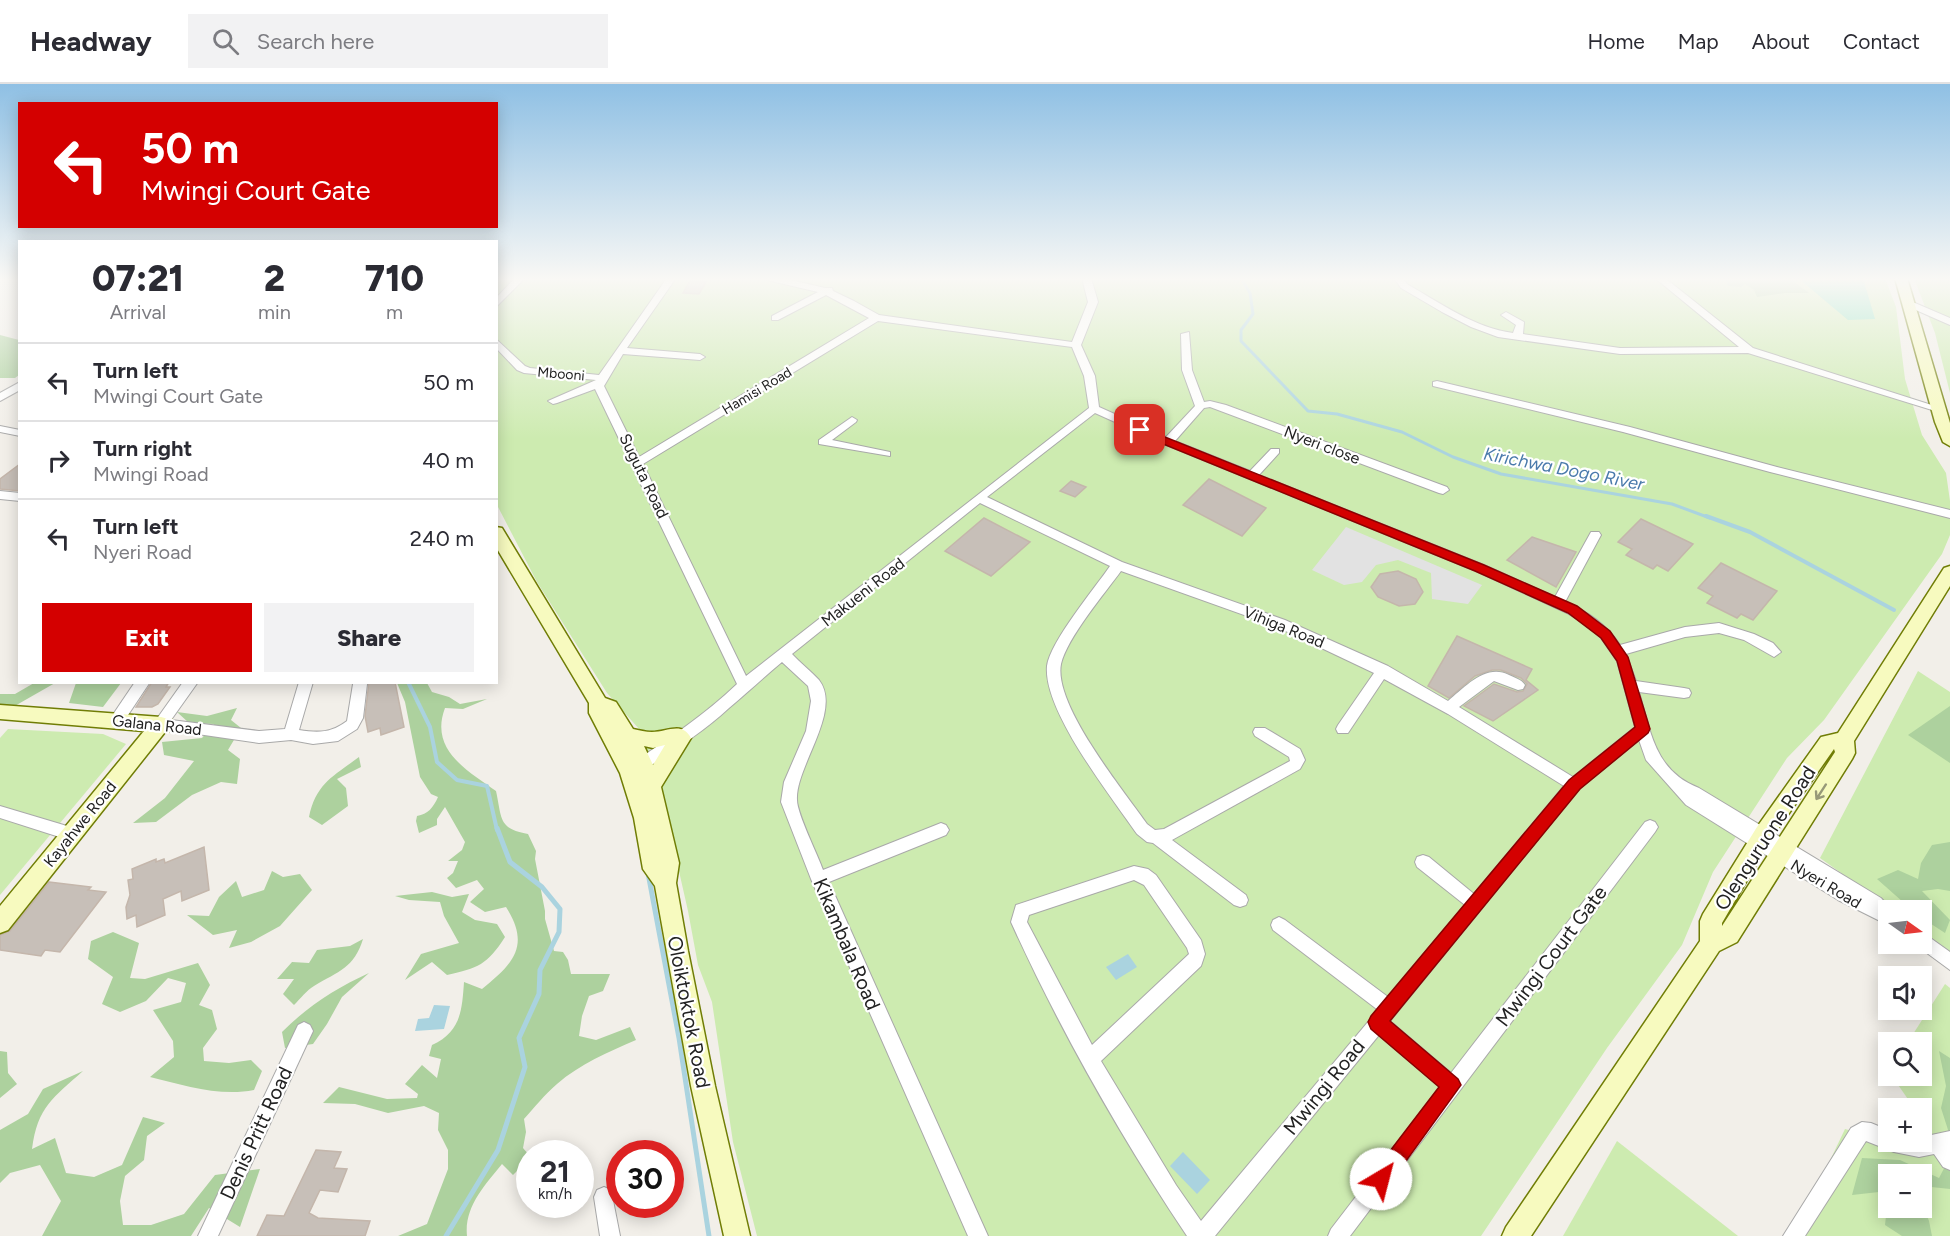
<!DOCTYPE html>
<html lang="en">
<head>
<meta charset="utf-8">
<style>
	:root { --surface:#fff; --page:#f2f2f3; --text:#2b2b33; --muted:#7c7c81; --line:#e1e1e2; --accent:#d40000 }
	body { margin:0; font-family:Figtree,sans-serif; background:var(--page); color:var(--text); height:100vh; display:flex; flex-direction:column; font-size:22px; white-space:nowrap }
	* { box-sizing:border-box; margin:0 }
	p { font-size:20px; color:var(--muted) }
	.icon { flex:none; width:33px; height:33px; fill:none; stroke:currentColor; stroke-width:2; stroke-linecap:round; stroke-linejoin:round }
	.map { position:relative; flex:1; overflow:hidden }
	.side { position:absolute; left:18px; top:156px; width:480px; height:444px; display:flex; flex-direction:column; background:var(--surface); border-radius:0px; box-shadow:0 3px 15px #0003 }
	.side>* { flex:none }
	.hud { position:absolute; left:18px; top:18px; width:480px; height:126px; border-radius:0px; box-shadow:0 3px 15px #0003; background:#d40000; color:#fff; overflow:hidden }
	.needle { width:39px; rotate:104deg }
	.buttons { position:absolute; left:1878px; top:816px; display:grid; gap:12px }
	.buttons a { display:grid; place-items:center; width:54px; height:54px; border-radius:0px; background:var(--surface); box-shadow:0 3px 15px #0003; font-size:30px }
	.speed { position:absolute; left:516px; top:1056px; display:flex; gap:12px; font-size:30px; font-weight:700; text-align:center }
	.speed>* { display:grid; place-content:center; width:78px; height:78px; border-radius:50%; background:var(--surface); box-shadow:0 3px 15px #0003; line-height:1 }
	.speed small { font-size:15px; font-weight:400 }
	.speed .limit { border:9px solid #d22; background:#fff; color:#111 }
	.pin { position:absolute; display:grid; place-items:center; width:51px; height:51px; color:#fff; margin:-26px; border-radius:12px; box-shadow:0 3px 9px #0006 }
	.me { position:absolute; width:66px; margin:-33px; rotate:37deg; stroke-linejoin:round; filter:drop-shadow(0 0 4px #0008) }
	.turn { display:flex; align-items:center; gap:21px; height:126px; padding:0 24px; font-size:27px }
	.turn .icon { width:78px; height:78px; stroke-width:2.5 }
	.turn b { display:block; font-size:42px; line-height:51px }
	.eta { display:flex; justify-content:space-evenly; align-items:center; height:102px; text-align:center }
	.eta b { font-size:36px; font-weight:800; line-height:42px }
	.primary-button { display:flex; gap:12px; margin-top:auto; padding:12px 24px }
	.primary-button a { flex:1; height:69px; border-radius:0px; background:var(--accent); color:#fff; font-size:24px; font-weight:800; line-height:69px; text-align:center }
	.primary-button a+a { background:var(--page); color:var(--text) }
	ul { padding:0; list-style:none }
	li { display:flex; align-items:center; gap:18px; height:78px; padding:0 24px; border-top:2px solid var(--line) }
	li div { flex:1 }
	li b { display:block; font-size:22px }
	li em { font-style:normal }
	header { display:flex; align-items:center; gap:36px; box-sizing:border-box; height:84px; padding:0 30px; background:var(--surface); border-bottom:2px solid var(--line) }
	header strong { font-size:28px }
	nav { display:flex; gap:33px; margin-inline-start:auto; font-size:21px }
	.search { width:420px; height:54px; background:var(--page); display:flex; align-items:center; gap:15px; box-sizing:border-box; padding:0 21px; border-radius:0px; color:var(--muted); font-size:22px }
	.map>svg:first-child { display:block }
</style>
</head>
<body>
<header>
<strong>Headway</strong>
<div class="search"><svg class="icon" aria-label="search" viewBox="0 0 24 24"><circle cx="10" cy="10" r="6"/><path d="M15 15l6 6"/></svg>Search here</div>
<nav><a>Home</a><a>Map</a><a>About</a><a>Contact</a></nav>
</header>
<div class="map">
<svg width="1950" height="1152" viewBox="0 0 1950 1152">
	<rect width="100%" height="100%" fill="#f2efe9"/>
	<g fill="#cdebb0" fill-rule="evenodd">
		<path d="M496,194H1885L1896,223L1905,295L1922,351L1946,389L1950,417V451L1942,470L1824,636L1787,674L1713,788L1682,861L1607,964L1481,1152H757L733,1058L712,918L698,881L688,827L664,721L640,646L607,609L537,498L497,421Z"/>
		<path d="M1914,194H1950V309L1935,249Z"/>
		<path d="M1918,587L1950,608V869L1922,847V826H1893L1820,774Z"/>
		<path d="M8,645L103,650L126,660L0,811V654Z"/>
		<path d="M1945,900L1950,904V1152H1794L1845,1045L1934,1069L1922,1036V1024H1914L1892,992H1922V958H1908ZM1888,1090H1922V1124H1888Z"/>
		<path d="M1617,1057L1738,1152H1563Z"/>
	</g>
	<g fill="#add19e">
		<path d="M1721,194H1789L1809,209H1785L1757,213L1754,206L1745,200L1741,203L1728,202L1725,195Z"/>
		<path d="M0,251L19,256V291L15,294H0Z"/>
		<path d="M34,599H55L13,623L0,621V610H15Z"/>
		<path d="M76,599V598L121,599L103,623L69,619Z"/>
		<path d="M397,599H427L432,608L449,613L460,620L487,615L463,625L445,624C429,666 468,687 496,707C502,734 498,745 528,750L536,767L535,775L545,827V835L554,867L563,868L568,876L571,890H610L603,907L589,912L582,932L579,952L596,956L630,943L636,956C608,968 580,980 557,1000C544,1011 535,1023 524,1035L526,1048L523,1064L529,1071V1075L513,1091L502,1080C485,1101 464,1123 467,1152H398L427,1140L448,1085V1066L438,1046L439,1029L424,1022L388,1029L355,1020L323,1019L339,1003L387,1015L417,1014L418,1010L405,1000L422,981L437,994L441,975L429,972L432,961C461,948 462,926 464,898L482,905C513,880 531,862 506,823L485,828L470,818L484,805L477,796L456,804L447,794L453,789L458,777H448L462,766L465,758L445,723L437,735V741L419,749L416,737L417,732C428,730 433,724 438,713L431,710L420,693L405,618Z"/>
		<path d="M1950,622V679L1908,651Z"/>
		<path d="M237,624L231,636L241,644L228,666L240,675L237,700L221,698L192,711L156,738L133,739L165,714L194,677L164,671L162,658L202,654L214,640L189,639L177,628L207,632Z"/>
		<path d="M359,673L361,683L337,695L346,704L348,722L322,741L309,733C316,699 334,692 359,673Z"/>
		<path d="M1950,758V807L1938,805L1922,807L1950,836L1945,849L1922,834V826H1912L1877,795L1898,786L1918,795L1921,779L1932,761Z"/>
		<path d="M272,787L283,793L300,790L312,806L280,842L251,858L229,864L237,846L213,851L187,831L209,832L219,813L236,797L242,813L264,806Z"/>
		<path d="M432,808L452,813L469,810L462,828L475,836L497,840L505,853C487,881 478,884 447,891L432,878L405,896L421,870L459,859L444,832L440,818L409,816L395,812Z"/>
		<path d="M113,848L139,859L130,894L145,895L198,879L210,901L199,921L212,926L217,945L203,964L204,977L229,979L251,976L262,987L254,1006C220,1013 183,1001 150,993L174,973L173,957L153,926L181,918L186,899L168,894L146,917L120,928L102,920L113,893L88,875L91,857Z"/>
		<path d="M363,855C354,884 339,887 314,902C307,906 300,915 294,921L283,910L294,895H277L292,878L309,879L317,866L350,862Z"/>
		<path d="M369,889L342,913L327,940L313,960L285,964L282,948C308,922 336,904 369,889Z"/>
		<path d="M0,967L7,968L8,989L17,1000L0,1014Z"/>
		<path d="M1939,967L1950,974V1052L1941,1024L1946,1002Z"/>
		<path d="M83,987C54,1013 37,1023 32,1065L55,1054L66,1089L94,1093L122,1081L143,1033L165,1039L147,1052L144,1076L125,1092L120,1117L123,1141H151L184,1130L215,1091L260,1085L240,1143L209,1124L191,1152H42L61,1117L40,1081L10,1089L0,1099V1046L28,1030L43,1005Z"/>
		<path d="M1950,1073V1105L1922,1102V1090H1888V1107L1852,1111L1862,1074L1900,1076L1939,1094Z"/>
		<path d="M1888,1114V1124H1922V1119L1929,1137L1932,1152H1902L1885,1141Z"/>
	</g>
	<path fill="#88e0be" d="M1798,194H1863L1875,235L1848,236Z"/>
	<path fill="#e2e2e2" d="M1346,443L1482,501L1468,520L1432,515L1431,489L1398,476L1376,481L1362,498L1344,501L1312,486Z"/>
	<g fill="#aad3df">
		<path d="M1128,870L1137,883L1116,896L1106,883Z"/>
		<path d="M434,921L450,922L444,945L415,947L418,935L429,934Z"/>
		<path d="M1183,1068L1210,1096L1197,1110L1170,1082Z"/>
	</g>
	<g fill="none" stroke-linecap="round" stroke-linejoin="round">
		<path stroke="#aad3df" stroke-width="3" d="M1241,194L1250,209L1253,230L1241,246V257L1308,327L1337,330L1402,348L1453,373L1501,390L1672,420L1710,434"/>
		<g stroke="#aad3df" stroke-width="4">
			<path d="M1706,432L1750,448L1894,526"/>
			<path d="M408,598L430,643L437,678L457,696L487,702L497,746"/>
		</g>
		<g stroke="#aad3df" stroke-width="5">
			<path d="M648,789L679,954L709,1152"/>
			<path d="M446,1152L498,1066L525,983L519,954L539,910L540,886L559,848L560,825L542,803L510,778L497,744"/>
		</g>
	</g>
	<g fill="#c7bfb8" stroke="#c4b6ab" stroke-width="1.5">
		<path d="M690,197L706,198L699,210L683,209Z"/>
		<path d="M20,380V407L0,405V395Z"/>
		<path d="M1209,395L1266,424L1242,452L1183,421Z"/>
		<path d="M1071,397L1086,403L1075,413L1060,407Z"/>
		<path d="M984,434L1030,458L991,492L945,467Z"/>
		<path d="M1641,435L1693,460L1668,487L1657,481L1653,485L1626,471L1632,465L1618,458Z"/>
		<path d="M1532,453L1576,468L1556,503L1507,476Z"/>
		<path d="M1721,479L1777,507L1753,536L1741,530L1737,534L1707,519L1713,512L1698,504Z"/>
		<path d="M1398,487L1416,495L1423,508L1415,520L1399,522L1378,513L1371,503L1380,490Z"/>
		<path d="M1457,552L1532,585L1526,596L1538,606L1493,637L1464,622L1494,600L1517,608L1523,607L1527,600L1521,594L1501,586H1492L1475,592L1449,614L1428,602Z"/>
		<path d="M152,598H169L166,603H170L158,620L152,623H136Z"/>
		<path d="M369,598H395L404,643L381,651L380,644L368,648L365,632Z"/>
		<path d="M204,763L209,806L182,817L181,807L163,815L165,831L137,843L136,831L127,835L126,823L130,811L128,796L133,795L132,785L156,775V778L164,775L165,779Z"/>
		<path d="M49,798L91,803L88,806L106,808L60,868L45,866L41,872L0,866V851L10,847Z"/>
		<path d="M316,1066L341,1068L334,1084L347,1085L338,1108L320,1106L309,1129L318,1134L370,1137L365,1152H257L267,1131L284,1132Z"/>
	</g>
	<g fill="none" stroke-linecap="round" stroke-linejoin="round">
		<defs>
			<g id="street">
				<path d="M515,194H525L496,223V214Z"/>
				<path d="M667,194H676L627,264L700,270L705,273L700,276L623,270L604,302L639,373L869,234L826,211L778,236H772V232L818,208L767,196L766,194H782L825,204H832L833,207L854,217L879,231L1072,258L1088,218L1082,194H1091L1098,218L1081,261L1095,292L1099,323L1166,353L1195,322L1182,286L1181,250L1189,248L1192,286L1204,318L1210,317L1226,321L1447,403L1449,406L1443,410L1439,409L1210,323L1204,324L1175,357L1250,387L1271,365H1279V369L1259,391L1484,481L1555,513L1591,448H1599L1601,451L1565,518C1588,528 1606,540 1620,561L1685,543L1719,539L1754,550L1773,559L1781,568L1774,573L1744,556L1719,549L1685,553L1626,570L1636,597L1684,604L1689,605L1691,609L1689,613L1684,614L1639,608C1651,649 1655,687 1699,704L1881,814L1892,826H1888V841L1838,816L1686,721L1646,676L1639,656L1579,705L1390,937L1451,989L1645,738L1650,736L1655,738L1658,743L1655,748L1350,1152H1328L1331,1145L1440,1003L1379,951L1215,1152H1187C1122,1055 1059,944 1011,838L1016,821L1134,782L1148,785L1156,791L1201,856L1205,870L1201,882L1101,977L1176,1101L1201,1137L1378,926L1273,846L1271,841L1273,836L1279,833L1285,836L1388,913L1465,821L1417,783L1415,778L1417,773L1423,771L1429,773L1474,810L1564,702L1448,630L1384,595L1348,649H1338L1336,645L1338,641L1374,589L1275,542L1121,487C1105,509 1067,554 1061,580C1053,621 1124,707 1147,740L1155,746L1164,745L1290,677L1289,673L1255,652L1253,648L1255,644H1265L1300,665L1305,676L1300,685L1172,756L1246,811L1248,816L1246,821L1240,823L1234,821L1153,759L1147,758L1137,750C1111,712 1043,627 1047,582C1050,558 1095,504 1110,482L980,419L792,570C800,579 811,587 819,596C843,627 795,683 797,716C797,730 818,771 823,786L941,739L946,741L949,746L946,751L829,798L988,1152H968L811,795L781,718L784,698L806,647L811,617L808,602L782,578C764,593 747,609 729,624C702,649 671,668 641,688L636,690L631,688L629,684L631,680C668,655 705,631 737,600L595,305L557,319L553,320L548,317L596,296L524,289L517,286L496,264V255L525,282L530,284L599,291ZM878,237L1072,263L1084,292L1089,324L746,592L643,380ZM1095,329L1164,360L1476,487L1567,529L1587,541L1601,554L1617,577L1635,643L1573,693L1459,623L1494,597L1518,606L1523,605L1525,601C1521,595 1515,594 1509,591C1486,579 1465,603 1448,617L1388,582L1285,536L1122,478L987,413ZM1134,796L1144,801L1187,864L1189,870L1092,961L1027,838L1029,831Z"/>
				<path d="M1394,194H1403L1407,200C1440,219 1475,244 1513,249L1516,241L1501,231L1506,228L1524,238L1523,250L1620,264L1739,263L1655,194H1665L1753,264L1941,324L1940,326H1932L1748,269L1620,270L1498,253L1471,243L1442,228L1401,204Z"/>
				<path d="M1909,219H1915L1950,234V241L1909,223Z"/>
				<path d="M1437,297L1630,343L1777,383L1950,426V434L1770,388L1623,348L1433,302V298Z"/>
				<path d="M20,298V306L0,317V309Z"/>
				<path d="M852,333L857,336L856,338L832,356L890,368V372L819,360V356Z"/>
				<path d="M0,342L20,346V352L0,348Z"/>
				<path d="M0,407L20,409V417L0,415Z"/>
				<path d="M135,598H150L122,640H112L110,636L112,632Z"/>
				<path d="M183,598H198L171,636L259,647L285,645L299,598H313L299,646C319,649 331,649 347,637L353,600H367L363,634L357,645L338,657L313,660L291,656L259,659L156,644L154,640L156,636Z"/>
				<path d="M0,722L77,745L80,750L77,755L72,757L0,734Z"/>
				<path d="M1922,848L1950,868V886L1916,861L1915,860H1922Z"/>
				<path d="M304,938L310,941L313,947L218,1152H198L298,941Z"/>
				<path d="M1862,1038L1871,1039L1888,1046V1058H1922V1053L1950,1047V1086L1943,1083L1934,1070L1919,1073L1894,1068L1866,1057L1805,1152H1783L1851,1044Z"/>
				<path d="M604,1103L611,1106L620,1152H600L594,1113L597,1106Z"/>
			</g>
			<g id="secondary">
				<path d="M1895,194H1907L1950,339V362L1943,358L1935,338Z"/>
				<path d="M496,443L502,444L605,614L616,618L633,645C639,646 646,648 652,648C667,648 682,637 691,654L661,703L679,779L676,799L688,867L715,1002L750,1152H724L691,1002L655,802L643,785L634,734L620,689L589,629V619L496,463ZM665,661L653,681L644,662L653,664Z"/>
				<path d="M1950,482V502L1854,657L1855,669L1852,675L1737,858L1719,867L1531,1152H1502L1506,1143L1700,857V837L1703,830L1757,743L1821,653L1838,649L1944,484ZM1834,665L1835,668L1722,842V839L1771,755Z"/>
				<path d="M0,621L161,633L172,636L174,641L172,646L165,648L8,846L0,849V822L144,647L0,635Z"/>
			</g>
		</defs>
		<use href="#street" stroke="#a9a9a9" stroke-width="2"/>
		<use href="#secondary" stroke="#707d05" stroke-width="3"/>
		<use href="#street" fill="#fff" fill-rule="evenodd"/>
		<use href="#secondary" fill="#f7fabf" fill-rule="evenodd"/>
	</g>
	<defs><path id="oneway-shaft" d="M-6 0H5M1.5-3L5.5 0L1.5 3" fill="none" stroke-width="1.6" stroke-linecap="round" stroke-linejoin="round" transform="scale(1.5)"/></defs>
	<use stroke="#979978" href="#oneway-shaft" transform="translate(1821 708) rotate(123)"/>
	<linearGradient id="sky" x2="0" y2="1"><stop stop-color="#8fc0e4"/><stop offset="0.55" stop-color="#f9f8f5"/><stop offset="1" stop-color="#f9f8f5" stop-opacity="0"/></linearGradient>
	<rect width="1950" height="355" fill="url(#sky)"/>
	<path fill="#d40000" stroke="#8a0000" stroke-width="1.5" d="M1140,343L1484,481L1577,522L1610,547L1628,573L1650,645L1648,649L1580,705L1390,937L1458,995L1461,1001L1388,1102L1381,1105L1374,1102L1371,1095L1374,1088L1439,1003L1371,945L1368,938L1371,932L1569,696L1635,643L1617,577L1601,554L1568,529L1475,487L1136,349L1135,346Z"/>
	<g text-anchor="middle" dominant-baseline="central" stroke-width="4.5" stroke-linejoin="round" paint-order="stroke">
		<g font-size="14" fill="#222" stroke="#fff">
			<text transform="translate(561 290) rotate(5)">Mbooni</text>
			<text transform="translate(757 307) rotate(-31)">Hamisi Road</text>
		</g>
		<g font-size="16" fill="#222" stroke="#fff">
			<text transform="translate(1322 361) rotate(21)">Nyeri close</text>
			<text transform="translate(644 392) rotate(64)">Suguta Road</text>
			<text transform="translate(863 508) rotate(-38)">Makueni Road</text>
			<text transform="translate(1284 543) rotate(22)">Vihiga Road</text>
			<text transform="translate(157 641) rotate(6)">Galana Road</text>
			<text transform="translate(80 740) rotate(-51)">Kayahwe Road</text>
			<text transform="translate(1826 800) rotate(31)">Nyeri Road</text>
		</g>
		<g font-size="18" font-style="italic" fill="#4a7aab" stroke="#fff">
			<text transform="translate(1564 385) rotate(11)">Kirichwa Dogo River</text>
		</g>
		<g font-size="20" fill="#222" stroke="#fff">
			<text transform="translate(1765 754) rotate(-57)">Olenguruone Road</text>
			<text transform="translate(847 860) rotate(67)">Kikambala Road</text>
			<text transform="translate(1551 872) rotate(-53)">Mwingi Court Gate</text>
			<text transform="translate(689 928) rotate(79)">Oloiktoktok Road</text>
			<text transform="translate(1324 1003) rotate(-51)">Mwingi Road</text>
			<text transform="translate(256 1049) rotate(-65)">Denis Pritt Road</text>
		</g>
	</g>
</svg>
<div class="buttons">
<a><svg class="needle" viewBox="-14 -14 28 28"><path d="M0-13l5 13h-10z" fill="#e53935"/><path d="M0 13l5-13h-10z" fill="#7c7c81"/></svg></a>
<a><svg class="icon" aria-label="sound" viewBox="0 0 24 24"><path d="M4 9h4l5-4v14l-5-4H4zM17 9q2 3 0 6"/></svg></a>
<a><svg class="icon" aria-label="search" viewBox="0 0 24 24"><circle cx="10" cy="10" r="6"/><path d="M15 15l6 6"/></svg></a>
<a>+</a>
<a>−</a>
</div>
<div class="speed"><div>21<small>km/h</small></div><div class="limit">30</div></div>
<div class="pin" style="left:1140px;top:346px;background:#d93025"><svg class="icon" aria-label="arrive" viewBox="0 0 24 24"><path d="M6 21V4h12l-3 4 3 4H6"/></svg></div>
<svg class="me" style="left:1381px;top:1095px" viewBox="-20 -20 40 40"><circle r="19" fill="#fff"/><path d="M0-13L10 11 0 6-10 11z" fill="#d40000"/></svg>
<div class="hud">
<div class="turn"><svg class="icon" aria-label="left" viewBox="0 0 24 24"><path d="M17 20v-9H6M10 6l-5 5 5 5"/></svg><div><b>50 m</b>Mwingi Court Gate</div></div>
</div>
<section class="side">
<div class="eta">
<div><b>07:21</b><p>Arrival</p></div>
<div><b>2</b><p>min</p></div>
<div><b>710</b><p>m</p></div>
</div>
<ul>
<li><svg class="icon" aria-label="left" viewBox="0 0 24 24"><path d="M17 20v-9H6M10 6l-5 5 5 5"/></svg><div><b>Turn left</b><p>Mwingi Court Gate</p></div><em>50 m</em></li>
<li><svg class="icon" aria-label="right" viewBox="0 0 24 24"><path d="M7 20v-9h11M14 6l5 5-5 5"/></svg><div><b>Turn right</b><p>Mwingi Road</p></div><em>40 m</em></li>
<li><svg class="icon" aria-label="left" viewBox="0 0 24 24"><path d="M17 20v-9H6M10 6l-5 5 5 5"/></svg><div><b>Turn left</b><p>Nyeri Road</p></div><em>240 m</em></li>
</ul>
<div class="primary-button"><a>Exit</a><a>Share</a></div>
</section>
</div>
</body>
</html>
